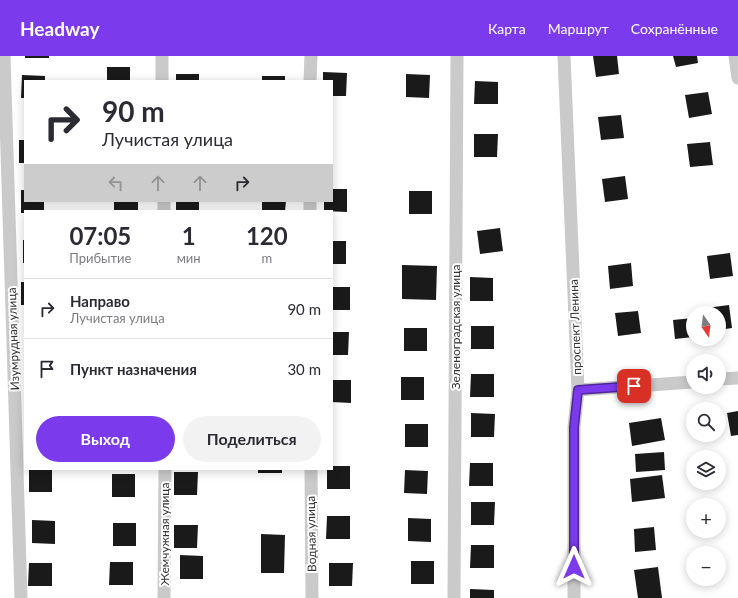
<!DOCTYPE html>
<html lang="ru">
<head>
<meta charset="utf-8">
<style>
	:root { --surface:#fff; --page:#f2f2f3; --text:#2b2b33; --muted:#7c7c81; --line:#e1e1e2; --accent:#7c3aed }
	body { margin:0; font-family:Lato,sans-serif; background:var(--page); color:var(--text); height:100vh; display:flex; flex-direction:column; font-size:15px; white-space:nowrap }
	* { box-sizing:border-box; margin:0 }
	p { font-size:13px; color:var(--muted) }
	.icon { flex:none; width:22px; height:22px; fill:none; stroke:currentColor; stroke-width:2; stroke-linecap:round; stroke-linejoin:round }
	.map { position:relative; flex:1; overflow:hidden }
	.drawer { position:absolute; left:24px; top:154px; width:309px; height:260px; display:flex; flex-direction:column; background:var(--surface); border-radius:0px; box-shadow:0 2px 10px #0003 }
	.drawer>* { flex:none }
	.top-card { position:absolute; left:24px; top:24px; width:309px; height:122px; border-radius:0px; box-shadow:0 2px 10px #0003; background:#fff; color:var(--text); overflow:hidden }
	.needle { width:26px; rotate:166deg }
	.tools { position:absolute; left:686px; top:250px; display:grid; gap:8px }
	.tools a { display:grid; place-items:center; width:40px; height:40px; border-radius:50%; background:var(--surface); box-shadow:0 2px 10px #0003; font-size:20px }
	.pin { position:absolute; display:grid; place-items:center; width:34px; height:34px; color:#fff; margin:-17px; border-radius:8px; box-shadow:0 2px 6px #0006 }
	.me { position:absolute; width:44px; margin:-22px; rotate:0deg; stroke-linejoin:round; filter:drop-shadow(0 0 3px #0008) }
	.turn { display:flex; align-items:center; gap:14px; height:84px; padding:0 12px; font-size:18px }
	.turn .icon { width:52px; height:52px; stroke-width:2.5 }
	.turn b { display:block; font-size:28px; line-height:34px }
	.lanes { display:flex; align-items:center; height:38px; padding:0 12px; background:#0003; justify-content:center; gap:20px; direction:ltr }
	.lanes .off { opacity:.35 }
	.eta { display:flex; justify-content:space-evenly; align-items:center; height:68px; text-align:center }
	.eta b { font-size:24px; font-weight:700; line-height:28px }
	.primary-button { display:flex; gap:8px; margin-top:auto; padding:8px 12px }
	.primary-button a { flex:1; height:46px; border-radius:24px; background:var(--accent); color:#fff; font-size:16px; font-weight:700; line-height:46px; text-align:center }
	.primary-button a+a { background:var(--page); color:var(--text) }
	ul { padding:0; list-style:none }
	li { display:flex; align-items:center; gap:12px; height:60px; padding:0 12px; border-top:1px solid var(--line) }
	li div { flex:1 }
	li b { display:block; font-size:15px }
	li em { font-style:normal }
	header { display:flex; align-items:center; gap:24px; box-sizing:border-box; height:56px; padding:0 20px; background:var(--accent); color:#fff }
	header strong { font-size:19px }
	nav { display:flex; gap:22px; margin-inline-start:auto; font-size:14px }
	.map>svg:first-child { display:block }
</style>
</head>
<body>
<header>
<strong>Headway</strong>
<nav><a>Карта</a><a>Маршрут</a><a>Сохранённые</a></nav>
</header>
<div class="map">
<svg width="738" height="542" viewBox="0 0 738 542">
	<rect width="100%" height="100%" fill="#fff"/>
	<g fill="#1a1a1a">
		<rect x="25" y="0" width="24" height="2"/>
		<path d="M593,0H617L619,18L596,21Z"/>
		<path d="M673,0H697L698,7L676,11Z"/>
		<rect x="107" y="11" width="23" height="14"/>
		<path d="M323,16L347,17L346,40H332V25H323Z"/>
		<rect x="176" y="18" width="23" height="7"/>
		<path d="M406,18L430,19L429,42L406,41Z"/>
		<path d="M22,19L45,20V25H25V42H21Z"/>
		<rect x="262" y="20" width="23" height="5"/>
		<path d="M475,25L498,26V48H474Z"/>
		<path d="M708,36L712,58L689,62L685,39Z"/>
		<path d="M621,59L624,82L601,84L598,61Z"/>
		<path d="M474,78H498L497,101H474Z"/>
		<rect x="19" y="84" width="6" height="23"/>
		<path d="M710,86L713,109L690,111L687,88Z"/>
		<path d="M625,120L628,143L605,146L602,123Z"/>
		<path d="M332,133H347V156L324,155V145H332Z"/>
		<path d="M21,134H25V145H44V155H25V157H21Z"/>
		<rect x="409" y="135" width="23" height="23"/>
		<rect x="114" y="145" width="24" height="10"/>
		<rect x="176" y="145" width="23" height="10"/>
		<path d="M262,145H286L285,155H262Z"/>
		<path d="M500,172L503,195L480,198L477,175Z"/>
		<rect x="23" y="184" width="2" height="23"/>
		<rect x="332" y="185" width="14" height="23"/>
		<path d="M730,197L733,220L710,223L707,200Z"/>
		<path d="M631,207L633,230L610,233L608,210Z"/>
		<path d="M402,209L437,210L436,244L402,243Z"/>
		<path d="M470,221L493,222V245H470Z"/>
		<rect x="21" y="226" width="4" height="23"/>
		<rect x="332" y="231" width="18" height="23"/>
		<path d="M729,249L732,272L719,274V257H707L706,252Z"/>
		<path d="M638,255L641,277L618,280L615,257Z"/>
		<path d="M693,262V281L675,283L673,264Z"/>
		<rect x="471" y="270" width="23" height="23"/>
		<rect x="404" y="272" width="23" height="23"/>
		<path d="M332,276H349L348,299H332Z"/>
		<path d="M471,318H494V341H470Z"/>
		<rect x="401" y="321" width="23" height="23"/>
		<path d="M332,324H351V347L332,346Z"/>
		<path d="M738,355V379L731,380L727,357Z"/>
		<path d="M471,357L495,358L494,381H471Z"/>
		<path d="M661,362L665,384L632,390L629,367Z"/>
		<rect x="405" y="368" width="23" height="23"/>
		<path d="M664,396L665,414L636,416L635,398Z"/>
		<path d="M470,407H493V430H469Z"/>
		<path d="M332,410H350V433H327V413H332Z"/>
		<rect x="29" y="413" width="23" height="23"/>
		<rect x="258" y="413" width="24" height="4"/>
		<path d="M405,414L428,415L427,438L404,437Z"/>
		<path d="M174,416H198L197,439H174Z"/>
		<rect x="112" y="418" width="23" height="23"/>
		<path d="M662,419L665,442L632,446L630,423Z"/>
		<path d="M471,446H495L494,469H471Z"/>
		<path d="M327,460H350V483H326Z"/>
		<path d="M408,462L431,463V486L408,485Z"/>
		<path d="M32,464L55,465V488L32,487Z"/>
		<rect x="113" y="467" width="23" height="23"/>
		<path d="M174,469H198L197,492H174Z"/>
		<path d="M654,471L656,494L635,496L634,473Z"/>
		<path d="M261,478L285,479L284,517H261Z"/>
		<path d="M471,489H494V512H470Z"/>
		<path d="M180,499L203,500V523H180Z"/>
		<rect x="411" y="505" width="23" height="23"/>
		<path d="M110,506H133V529H109Z"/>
		<path d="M29,507H52V530H28Z"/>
		<path d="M329,507H353L352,530H329Z"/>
		<path d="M658,511L662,542H638L634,514Z"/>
		<path d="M470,533L494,534V542H470Z"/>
	</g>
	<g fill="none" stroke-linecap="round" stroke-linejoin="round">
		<g stroke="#cacaca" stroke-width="13">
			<path d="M4,0L21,542"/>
			<path d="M162,0V25"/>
			<path d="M564,0L578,334L574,371V542"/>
			<path d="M735,0L738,22"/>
			<path d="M310,25L311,0"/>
			<path d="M164,145V155"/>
			<path d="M310,155V145"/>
			<path d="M719,323L738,322"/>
			<path d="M578,334L693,326"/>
			<path d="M311,413L312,542"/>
			<path d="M164,542L165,413"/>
			<path d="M454,542L457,0"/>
		</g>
	</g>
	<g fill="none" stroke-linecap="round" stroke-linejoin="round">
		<defs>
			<path id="route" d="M574,511V371L578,334L634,330"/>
		</defs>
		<use href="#route" stroke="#51269a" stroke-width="10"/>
		<use href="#route" stroke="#7c3aed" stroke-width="7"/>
	</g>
	<g text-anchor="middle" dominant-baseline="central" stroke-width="4" stroke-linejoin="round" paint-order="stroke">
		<g font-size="12" fill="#333" stroke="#fff">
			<text transform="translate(455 271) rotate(-90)">Зеленоградская улица</text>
			<text transform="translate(575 271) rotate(-92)">проспект Ленина</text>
			<text transform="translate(13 283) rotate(-92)">Изумрудная улица</text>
			<text transform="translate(164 478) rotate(-90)">Жемчужная улица</text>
			<text transform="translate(311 478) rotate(-91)">Водная улица</text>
		</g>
	</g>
</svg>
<div class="tools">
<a><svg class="needle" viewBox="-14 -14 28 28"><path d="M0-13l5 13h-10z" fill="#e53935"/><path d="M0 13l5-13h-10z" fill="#7c7c81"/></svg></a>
<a><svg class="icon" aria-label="sound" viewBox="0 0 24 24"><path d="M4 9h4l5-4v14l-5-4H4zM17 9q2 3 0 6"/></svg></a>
<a><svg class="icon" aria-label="search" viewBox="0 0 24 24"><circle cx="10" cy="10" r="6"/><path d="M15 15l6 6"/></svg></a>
<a><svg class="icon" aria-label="layers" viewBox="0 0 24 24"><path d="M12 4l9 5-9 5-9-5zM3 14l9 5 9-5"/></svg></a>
<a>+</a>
<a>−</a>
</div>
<div class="pin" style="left:634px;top:330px;background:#d93025"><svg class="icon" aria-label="arrive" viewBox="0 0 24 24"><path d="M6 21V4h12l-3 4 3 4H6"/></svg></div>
<svg class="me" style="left:574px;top:511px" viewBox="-20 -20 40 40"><path d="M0-17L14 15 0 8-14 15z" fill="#7c3aed" stroke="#fff" stroke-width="4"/></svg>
<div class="top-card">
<div class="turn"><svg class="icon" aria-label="right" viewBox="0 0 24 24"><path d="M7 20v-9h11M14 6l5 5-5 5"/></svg><div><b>90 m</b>Лучистая улица</div></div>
<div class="lanes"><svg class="icon off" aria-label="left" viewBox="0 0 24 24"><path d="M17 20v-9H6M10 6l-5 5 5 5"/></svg><svg class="icon off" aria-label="ahead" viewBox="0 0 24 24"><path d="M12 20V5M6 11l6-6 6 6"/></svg><svg class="icon off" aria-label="ahead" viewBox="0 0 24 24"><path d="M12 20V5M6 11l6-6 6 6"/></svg><svg class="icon" aria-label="right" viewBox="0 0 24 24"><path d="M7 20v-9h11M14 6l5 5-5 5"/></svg></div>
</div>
<section class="drawer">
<div class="eta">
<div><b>07:05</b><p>Прибытие</p></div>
<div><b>1</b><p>мин</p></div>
<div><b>120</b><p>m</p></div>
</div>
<ul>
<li><svg class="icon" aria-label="right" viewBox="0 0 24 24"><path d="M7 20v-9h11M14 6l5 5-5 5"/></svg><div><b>Направо</b><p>Лучистая улица</p></div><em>90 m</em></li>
<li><svg class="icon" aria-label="arrive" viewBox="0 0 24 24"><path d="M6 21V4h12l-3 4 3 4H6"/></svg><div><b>Пункт назначения</b></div><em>30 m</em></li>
</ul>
<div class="primary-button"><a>Выход</a><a>Поделиться</a></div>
</section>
</div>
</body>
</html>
